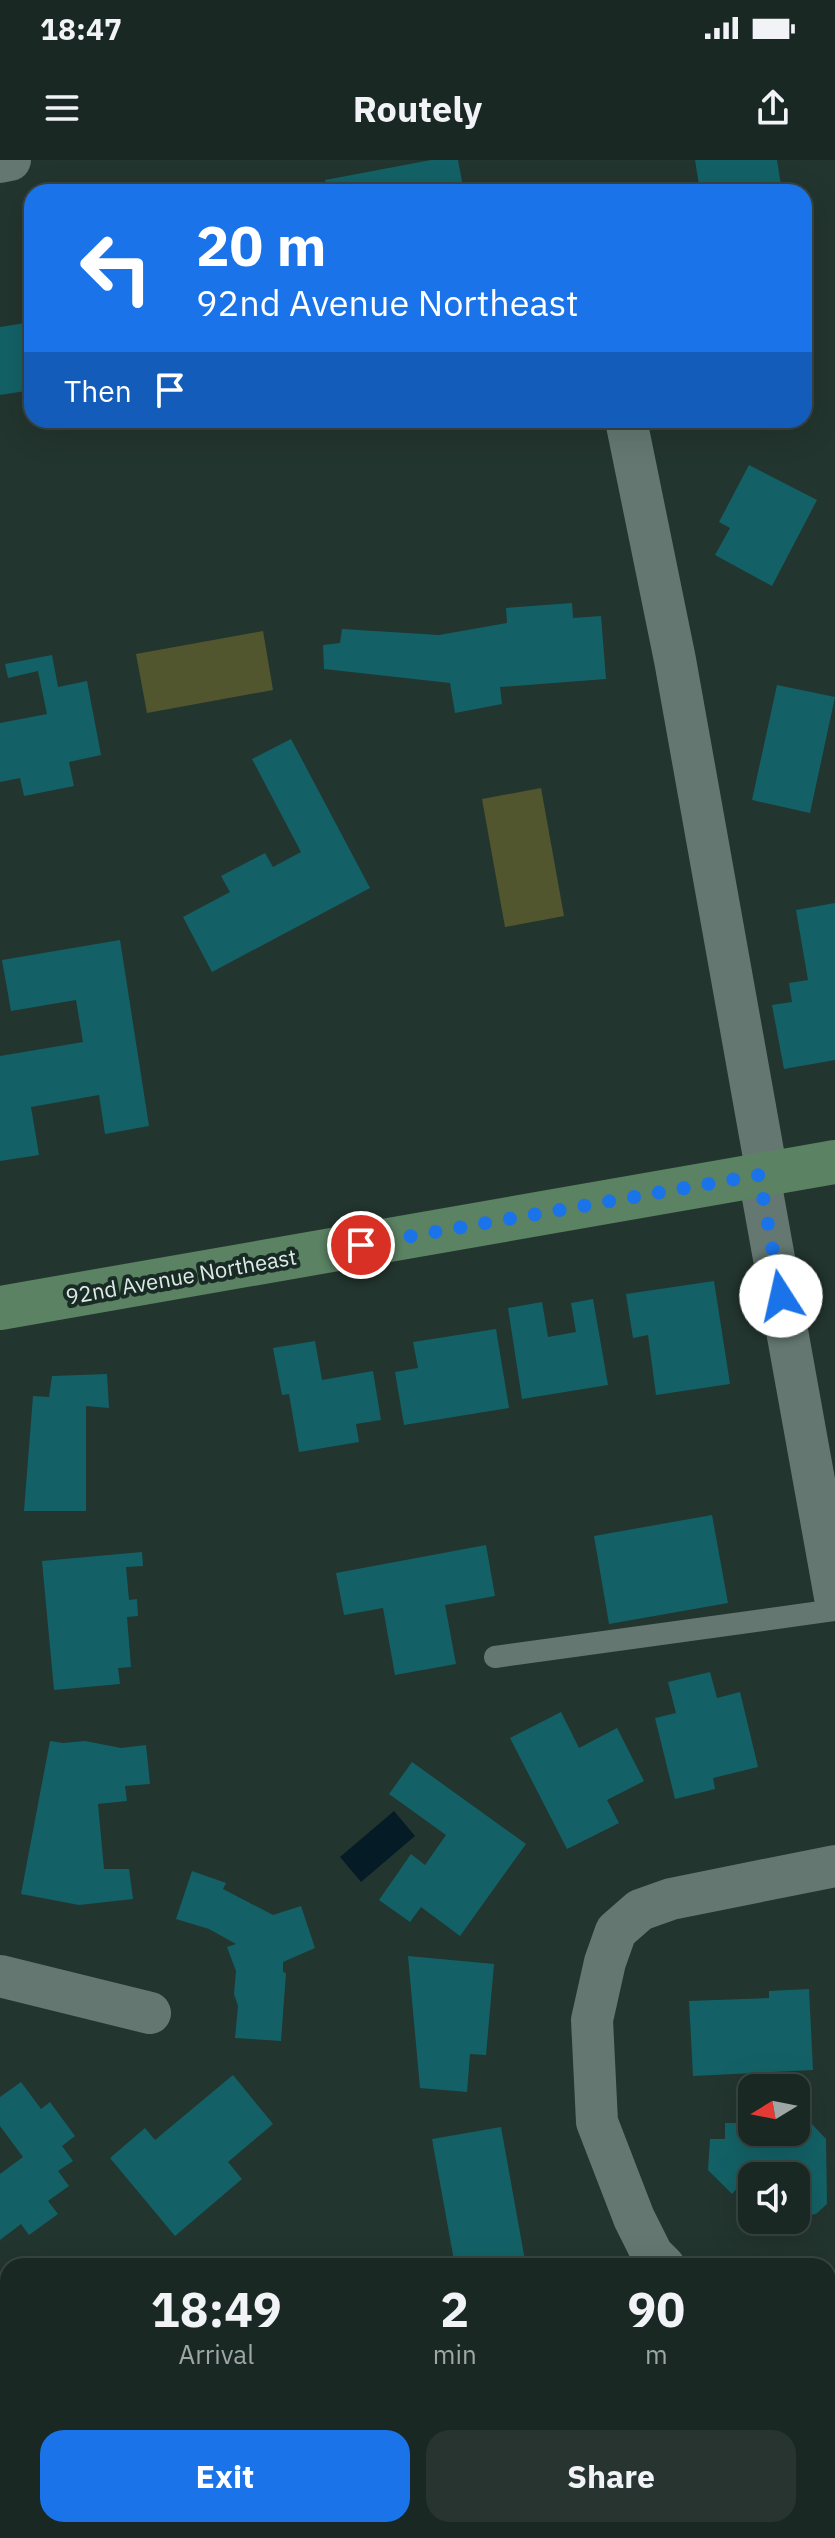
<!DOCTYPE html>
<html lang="en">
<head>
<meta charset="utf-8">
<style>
	:root { --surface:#1a2823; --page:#273430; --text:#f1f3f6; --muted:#9fa6a6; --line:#384441; --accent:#1a73e8 }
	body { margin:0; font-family:"IBM Plex Sans",sans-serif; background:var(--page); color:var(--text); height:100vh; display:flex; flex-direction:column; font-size:30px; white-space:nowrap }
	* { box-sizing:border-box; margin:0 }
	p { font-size:26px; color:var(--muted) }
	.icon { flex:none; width:44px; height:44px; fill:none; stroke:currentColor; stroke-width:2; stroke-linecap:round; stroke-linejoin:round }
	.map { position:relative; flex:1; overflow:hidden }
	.drawer { position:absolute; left:0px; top:2098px; width:836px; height:280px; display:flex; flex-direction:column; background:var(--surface); border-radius:24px 24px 0 0; box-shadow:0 8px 32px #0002,0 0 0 2px var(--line) }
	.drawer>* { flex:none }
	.guide { position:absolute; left:24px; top:24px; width:788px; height:244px; border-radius:24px; box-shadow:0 8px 32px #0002,0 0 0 2px var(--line); background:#1a73e8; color:#fff; overflow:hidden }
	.needle { width:52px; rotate:260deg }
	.fabs { position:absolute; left:738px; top:1914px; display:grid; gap:16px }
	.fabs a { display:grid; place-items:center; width:72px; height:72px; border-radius:16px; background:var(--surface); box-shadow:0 8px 32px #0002,0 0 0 2px var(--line); font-size:40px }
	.pin { position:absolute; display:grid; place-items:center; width:68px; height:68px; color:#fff; margin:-34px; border:4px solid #fff; border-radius:50%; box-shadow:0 2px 8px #0007 }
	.me { position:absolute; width:88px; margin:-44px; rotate:350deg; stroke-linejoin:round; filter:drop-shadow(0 0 6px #0008) }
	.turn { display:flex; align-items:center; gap:28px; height:168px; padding:0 40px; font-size:36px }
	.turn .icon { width:104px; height:104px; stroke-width:2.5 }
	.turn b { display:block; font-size:56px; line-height:68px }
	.then { display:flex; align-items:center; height:76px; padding:0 40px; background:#0003; gap:16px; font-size:30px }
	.eta { display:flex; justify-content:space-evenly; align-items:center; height:136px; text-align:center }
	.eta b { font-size:48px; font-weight:700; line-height:56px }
	.action { display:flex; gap:16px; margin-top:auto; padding:16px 40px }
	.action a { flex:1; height:92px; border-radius:24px; background:var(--accent); color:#fff; font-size:32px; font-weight:700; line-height:92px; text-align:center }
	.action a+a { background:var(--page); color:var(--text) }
	.status { display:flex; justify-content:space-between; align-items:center; height:56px; padding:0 40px; background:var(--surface); direction:ltr }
	.status svg { height:22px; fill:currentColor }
	header { display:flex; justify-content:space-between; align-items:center; height:104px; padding:0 40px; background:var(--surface); font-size:36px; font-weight:700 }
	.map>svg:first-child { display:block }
</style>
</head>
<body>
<div class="status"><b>18:47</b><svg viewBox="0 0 49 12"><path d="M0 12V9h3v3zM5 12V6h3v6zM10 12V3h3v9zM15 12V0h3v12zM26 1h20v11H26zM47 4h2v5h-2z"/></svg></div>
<header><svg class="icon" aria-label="menu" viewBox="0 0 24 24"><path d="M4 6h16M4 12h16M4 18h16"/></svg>Routely<svg class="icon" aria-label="share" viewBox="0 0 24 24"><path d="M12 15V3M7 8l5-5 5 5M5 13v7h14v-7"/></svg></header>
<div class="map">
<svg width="835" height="2378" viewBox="0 0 835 2378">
	<rect width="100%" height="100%" fill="#23352f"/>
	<g fill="#52562e">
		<path d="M263,471L273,530L147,553L136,494Z"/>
		<path d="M541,628L564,756L505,767L482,639Z"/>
	</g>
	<path fill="#051c26" d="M394,1651L415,1676L361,1722L340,1697Z"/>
	<g fill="#136166">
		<path d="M431,0H458L464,32H328L325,20Z"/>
		<path d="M695,0H777L782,32H700Z"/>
		<path d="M32,162V230L0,235V167Z"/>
		<path d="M749,305L817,340L772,426L715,395L730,368L719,362Z"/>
		<path d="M572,443L573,458L601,456L606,519L500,527L502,544L455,553L450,523L324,509L323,485L340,483L342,469L439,475L507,463L506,448Z"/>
		<path d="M52,495L58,527L87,521L101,595L69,602L74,626L24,636L20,618L0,622V563L47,554L38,511L8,518L5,504Z"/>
		<path d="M777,525L835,537L810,653L752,640Z"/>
		<path d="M291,579L370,728L212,812L183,757L230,732L221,716L265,693L273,707L301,692L252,599Z"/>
		<path d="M835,743V900L784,909L772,845L792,842L789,823L808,820L796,750Z"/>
		<path d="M120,780L149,966L105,974L99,935L31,947L39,995L0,1001V896L83,882L76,840L11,851L2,800Z"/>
		<path d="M714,1121L730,1224L656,1235L648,1175L633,1178L626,1134Z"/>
		<path d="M593,1139L608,1225L522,1239L508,1148L542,1142L548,1177L576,1172L571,1143Z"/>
		<path d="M496,1169L509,1248L404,1265L395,1212L418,1208L413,1182Z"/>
		<path d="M315,1181L322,1220L373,1211L381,1260L356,1264L359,1282L299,1292L289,1234L282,1235L273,1188Z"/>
		<path d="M107,1214L109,1248L86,1246V1351H24L33,1236L49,1237L52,1216Z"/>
		<path d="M712,1355L728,1443L609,1464L594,1376Z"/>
		<path d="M486,1385L495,1436L445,1445L456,1504L395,1515L383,1448L344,1455L336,1413Z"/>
		<path d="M142,1392L143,1406L126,1407L129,1440L137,1439L138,1456L127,1457L131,1507L118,1508L120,1524L54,1530L42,1401Z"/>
		<path d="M710,1512L717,1538L740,1532L758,1607L713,1618L715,1629L675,1639L655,1558L676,1553L668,1522Z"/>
		<path d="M561,1552L579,1588L617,1568L644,1621L607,1640L619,1663L567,1689L510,1578Z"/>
		<path d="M50,1581L63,1583L85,1581L121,1588L146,1585L150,1624L125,1626L127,1641L98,1644L104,1709H129L133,1739L79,1745L21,1734Z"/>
		<path d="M412,1602L526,1684L460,1776L421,1747L410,1762L379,1740L411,1694L425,1705L446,1675L389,1634Z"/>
		<path d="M192,1711L226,1723L223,1729L273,1755L301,1746L315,1788L283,1802V1812L286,1813L281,1881L235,1878L238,1846L234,1834L236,1811L227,1787L236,1784L209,1769L176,1759Z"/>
		<path d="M408,1796L494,1804L486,1895L470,1894L467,1932L420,1928Z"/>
		<path d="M809,1829L813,1910L693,1916L689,1841L769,1838V1831Z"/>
		<path d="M233,1915L273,1964L228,2002L242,2019L175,2076L110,1998L145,1968L155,1980Z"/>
		<path d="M21,1922L41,1949L50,1942L75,1976L62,1986L73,2001L58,2011L69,2026L48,2041L58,2054L29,2075L21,2064L0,2080V2014L23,1997L0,1966V1937Z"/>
		<path d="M810,1962L826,1979L827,2044L816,2054L802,2056L796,2049V2016H752V2030L744,2021L732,2034L708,2010L710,1979H725V1963H752V1972H796V1963Z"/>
		<path d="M501,1967L526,2106H455L432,1979Z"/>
		<path d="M835,2271V2378H761L764,2370H828V2286Z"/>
		<path d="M598,2370H637L634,2378H600L595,2376Z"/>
	</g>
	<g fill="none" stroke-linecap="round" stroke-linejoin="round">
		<path stroke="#647871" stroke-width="22" d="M495,1497L835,1450"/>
		<g stroke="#647871" stroke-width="42">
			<path d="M0,2L10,0"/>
			<path d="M626,260L675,500L767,1014"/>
			<path d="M759,1015L835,1437"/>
			<path d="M0,1816L150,1853"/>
			<path d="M664,2106L652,2094L634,2058L597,1962L592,1860L605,1802L616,1771L640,1750L671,1739L835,1706"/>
			<path d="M828,2165L835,2167"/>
		</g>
		<path stroke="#5b8263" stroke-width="44" d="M0,1148L835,1002"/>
	</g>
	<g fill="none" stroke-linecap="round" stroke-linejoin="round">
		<path stroke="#1a73e8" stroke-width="14" stroke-dasharray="0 25.2" d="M361,1085L759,1015L781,1136"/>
	</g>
	<g text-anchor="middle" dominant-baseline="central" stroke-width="8" stroke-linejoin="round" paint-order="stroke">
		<g font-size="22" fill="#dfeae6" stroke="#192b25">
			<text transform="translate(181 1116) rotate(-10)">92nd Avenue Northeast</text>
		</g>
	</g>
</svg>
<div class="fabs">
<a><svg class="needle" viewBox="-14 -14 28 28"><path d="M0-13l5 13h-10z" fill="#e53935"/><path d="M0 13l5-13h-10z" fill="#9fa6a6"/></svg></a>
<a><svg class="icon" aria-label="sound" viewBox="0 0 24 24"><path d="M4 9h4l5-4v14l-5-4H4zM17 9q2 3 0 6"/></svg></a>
</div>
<div class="pin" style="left:361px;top:1085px;background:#d93025"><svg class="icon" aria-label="arrive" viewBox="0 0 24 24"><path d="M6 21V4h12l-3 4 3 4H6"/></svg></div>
<svg class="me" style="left:781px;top:1136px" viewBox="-20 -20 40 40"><circle r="19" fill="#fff"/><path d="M0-13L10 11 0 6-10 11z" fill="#1a73e8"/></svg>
<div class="guide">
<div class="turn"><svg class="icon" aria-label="left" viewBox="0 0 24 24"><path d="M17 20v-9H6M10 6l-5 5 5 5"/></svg><div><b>20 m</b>92nd Avenue Northeast</div></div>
<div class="then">Then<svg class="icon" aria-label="arrive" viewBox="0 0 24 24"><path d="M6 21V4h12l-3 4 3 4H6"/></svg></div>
</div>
<section class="drawer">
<div class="eta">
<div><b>18:49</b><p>Arrival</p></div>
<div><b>2</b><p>min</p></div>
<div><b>90</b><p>m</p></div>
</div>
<div class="action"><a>Exit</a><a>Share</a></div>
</section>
</div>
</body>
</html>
